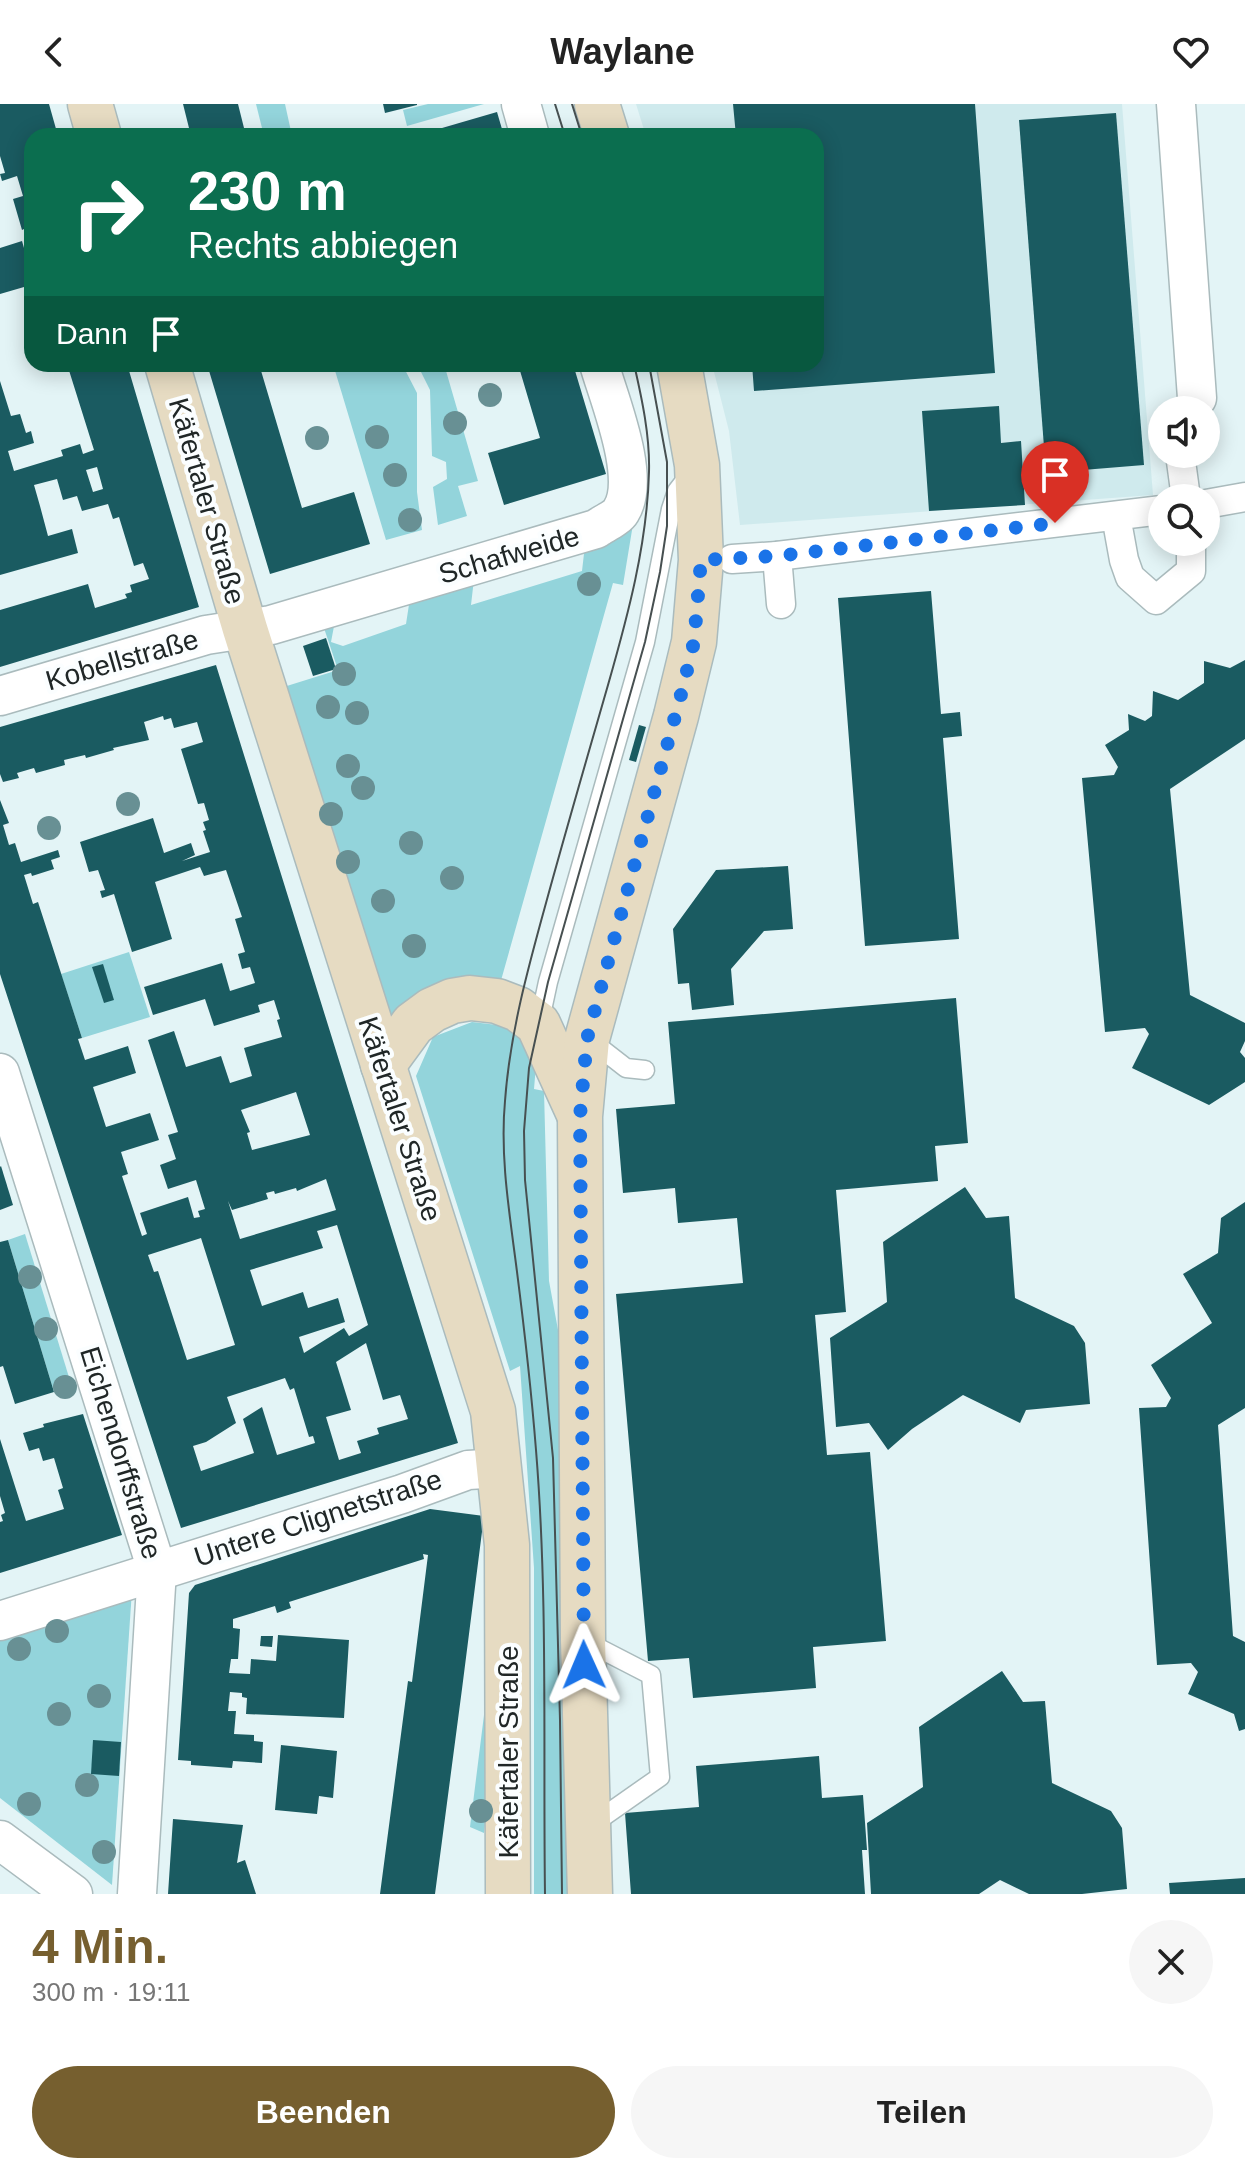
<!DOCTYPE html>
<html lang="de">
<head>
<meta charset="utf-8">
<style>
	:root { --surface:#fff; --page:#f6f6f6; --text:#222; --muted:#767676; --accent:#765f2f }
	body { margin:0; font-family:Arial,sans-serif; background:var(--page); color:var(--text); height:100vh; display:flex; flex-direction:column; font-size:30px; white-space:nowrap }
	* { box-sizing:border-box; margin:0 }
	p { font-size:26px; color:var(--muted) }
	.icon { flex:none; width:44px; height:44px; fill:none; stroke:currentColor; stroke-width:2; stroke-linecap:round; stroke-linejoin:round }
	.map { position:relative; height:1790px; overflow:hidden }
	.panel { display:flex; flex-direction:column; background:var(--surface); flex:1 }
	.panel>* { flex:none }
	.hud { position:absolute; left:24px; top:24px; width:800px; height:244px; border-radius:24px; box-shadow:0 4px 20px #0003; background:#0b6e4f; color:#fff; overflow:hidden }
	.tools { position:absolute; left:1148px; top:292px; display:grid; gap:16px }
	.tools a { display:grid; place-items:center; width:72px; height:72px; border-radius:50%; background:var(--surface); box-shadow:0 4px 20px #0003; font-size:40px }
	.pin { position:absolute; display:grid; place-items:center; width:68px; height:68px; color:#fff; margin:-82px -34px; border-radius:50% 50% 50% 0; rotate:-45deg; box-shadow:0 0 8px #0007 }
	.pin .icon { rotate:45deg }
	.me { position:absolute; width:88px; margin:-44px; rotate:359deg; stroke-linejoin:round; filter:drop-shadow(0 0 6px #0008) }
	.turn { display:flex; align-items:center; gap:28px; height:168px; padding:0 32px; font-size:36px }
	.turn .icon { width:104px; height:104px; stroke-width:2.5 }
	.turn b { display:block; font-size:56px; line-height:68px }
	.then { display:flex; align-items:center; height:76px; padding:0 32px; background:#0003; gap:16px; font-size:30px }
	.round { display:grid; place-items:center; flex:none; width:84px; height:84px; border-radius:42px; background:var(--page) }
	.summary { display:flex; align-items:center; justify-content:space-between; height:136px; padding:0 32px }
	h1 { font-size:48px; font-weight:700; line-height:60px; color:var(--accent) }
	.primary-button { display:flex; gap:16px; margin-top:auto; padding:16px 32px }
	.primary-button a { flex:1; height:92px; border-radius:48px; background:var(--accent); color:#fff; font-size:32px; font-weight:700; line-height:92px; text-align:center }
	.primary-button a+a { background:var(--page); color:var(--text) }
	header { display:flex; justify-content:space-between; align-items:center; height:104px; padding:0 32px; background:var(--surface); font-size:36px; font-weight:700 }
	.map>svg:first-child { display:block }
</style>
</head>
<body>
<header><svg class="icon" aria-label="back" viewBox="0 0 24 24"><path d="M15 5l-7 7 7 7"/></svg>Waylane<svg class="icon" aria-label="heart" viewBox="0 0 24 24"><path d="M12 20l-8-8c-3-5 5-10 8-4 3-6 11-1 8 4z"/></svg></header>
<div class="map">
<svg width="1245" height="1790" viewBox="0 0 1245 1790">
	<rect width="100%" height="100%" fill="#e3f4f6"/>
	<path fill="#cfeaed" d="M636,0H1122L1153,391L740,421L729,327L712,260H816V32H646Z"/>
	<g fill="#93d4db">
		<path d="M256,0H285L292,32H264Z"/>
		<path d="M428,0H484L407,22L403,6Z"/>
		<path d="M333,260H402L417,289V388L422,426L386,436Z"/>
		<path d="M417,260H444L478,377L458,382L467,412L438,421L433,383L447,375L446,358L432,352L430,286Z"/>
		<path d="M634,414L623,481L613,479L500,880L385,925L274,586L338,566L323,521L335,517L331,538L343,542L406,520L410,494L474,475L471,501L582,467L585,441Z"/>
		<path d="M129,848L150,913L82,934L61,870Z"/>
		<path d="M472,918L506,922L524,939L536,961L534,985L544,987L549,1177L563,1253L575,1790H534V1464L520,1262L510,1267L416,972L433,933Z"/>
		<path d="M25,1130L72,1283L54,1288L8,1136Z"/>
		<path d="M132,1486L112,1781L0,1694V1535Z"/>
		<path d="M486,1595L498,1597L484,1729L470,1723Z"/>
	</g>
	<g fill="#1a5b61" fill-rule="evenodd">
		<path d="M0,0H49L58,32H32V140L26,124L22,126L13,95L23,92L17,72L2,77L0,70L5,69L0,52Z"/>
		<path d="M183,0H238L246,32H191Z"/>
		<path d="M383,0H417V1L385,9Z"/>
		<path d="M733,0H975L995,269L754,287L752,260H816V32H736Z"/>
		<path d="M497,8L504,32H418V31Z"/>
		<path d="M1116,9L1144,361L1046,369L1019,16Z"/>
		<path d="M22,137L26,151L32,149V187L26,189L24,183L0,190V144Z"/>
		<path d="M67,260H127L199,503L0,563V506L88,480L95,504L127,494L125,490L132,488L130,481L149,475L143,459L134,462L119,413L113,415L108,400L82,407L77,392L63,396L57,375L34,381L40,402L48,432L72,425L78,449L0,471V277L11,312L20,310L26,329L31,327L34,339L8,347L14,367L63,352L61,346L80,340L83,350L94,346ZM97,363L103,385L93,388L86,366Z"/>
		<path d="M207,260H259L302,404L354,388L370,440L270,470Z"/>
		<path d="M518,260H573L606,370L504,401L488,349L540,334Z"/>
		<path d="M999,302L1001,339L1021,337L1025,401L929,407L922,307Z"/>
		<path d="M931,487L941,610L960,608L962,632L943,634L959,835L865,842L838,494Z"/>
		<path d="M326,534L336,565L313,572L303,542Z"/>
		<path d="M1245,556V635L1170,685L1190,891L1245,919V937L1240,948L1245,954V978L1209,1001L1132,964L1149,930L1145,924L1105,928L1082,674L1114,671L1118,663L1105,641L1129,626L1128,610L1145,617L1152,612L1153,587L1178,596L1204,579V557L1230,564Z"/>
		<path d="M216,561L458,1339L181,1424L0,870V696L9,719L3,721L9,741L15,739L21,758L58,746L60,753L51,756L54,765L32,772L31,769L24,771L33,800L38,798L82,934L78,935L85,956L128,942L136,969L93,983L106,1023L150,1009L159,1036L121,1048L128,1070L122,1072L142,1132L147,1130L140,1109L188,1093L194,1114L200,1113L198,1107L205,1105L196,1076L168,1085L160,1061L176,1055L168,1031L178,1028L148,936L174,927L186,963L221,952L230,979L252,972L244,944L282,933L277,916L280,915L274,896L258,901L260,908L214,922L205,895L153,911L144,883L222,859L230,887L255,879L250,863L242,865L238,850L245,848L235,815L242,813L226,766L204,772L200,763L155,778L172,835L132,848L114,790L102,794L100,787L105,786L98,766L89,768L80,738L153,714L164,749L191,739L195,751L182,757L210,748L203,727L206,726L203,718L209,716L204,699L198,700L181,645L203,638L197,618L174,624L171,614L164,616L163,612L144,618L149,636L113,644L114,646L86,654L85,651L64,656L65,661L36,669L34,664L17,669L19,674L3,678L0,670V623ZM296,988L310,1031L252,1046L247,1029L250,1028L241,1006ZM326,1075L336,1106L240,1135L228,1097L232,1106L268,1095L266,1089L274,1087L275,1090L296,1084L297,1087ZM337,1121L368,1221L349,1232L344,1224L304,1249L299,1233L345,1218L338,1194L308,1204L303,1188L262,1202L250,1166L323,1144L317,1127ZM201,1134L235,1241L187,1256L158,1167L154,1168L148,1151ZM366,1239L383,1296L400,1291L408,1315L377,1324L379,1330L357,1337L361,1349L339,1356L326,1313L351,1306L336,1258ZM285,1274L290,1286L294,1284L309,1333L313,1332L315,1339L277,1351L262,1303L243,1315L254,1349L201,1367L193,1342L206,1338L236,1319L227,1293Z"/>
		<path d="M639,621L646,623L636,658L629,656Z"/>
		<path d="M788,762L793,825L764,827L731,865L734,901L692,906L689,879L678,880L673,825L716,766Z"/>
		<path d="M103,860L114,896L104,899L92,863Z"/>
		<path d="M956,894L968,1039L935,1042L938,1077L836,1086L846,1208L815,1211L827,1351L870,1348L886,1537L813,1543L816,1584L693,1594L689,1554L648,1557L616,1190L743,1179L737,1114L678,1119L675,1084L623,1089L616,1005L675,1000L668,918Z"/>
		<path d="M1,1062L13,1101L0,1106V1063Z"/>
		<path d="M965,1083L986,1114L1009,1112L1015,1194L1074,1222L1085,1239L1090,1300L1026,1306L1020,1319L963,1291L912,1325L888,1346L869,1319L836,1323L830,1234L887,1198L883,1138Z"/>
		<path d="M1245,1098V1304L1218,1321L1233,1532L1245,1538V1625L1239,1627L1234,1610L1188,1590L1198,1568L1191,1559L1157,1561L1139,1304L1166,1303L1171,1294L1151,1261L1212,1219L1183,1170L1218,1149L1221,1114Z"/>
		<path d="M8,1136L54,1288L15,1300L3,1262L0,1263V1138Z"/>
		<path d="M83,1310L122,1431L0,1469V1418L3,1417L1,1411L5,1409L0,1392V1335L26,1417L64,1405L58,1386L63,1384L54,1354L43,1357L39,1344L29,1347L23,1329L44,1323L43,1320Z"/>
		<path d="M430,1405L484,1412L462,1585L435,1790H380L408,1577L412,1578L428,1451L423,1450L424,1455L289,1498L291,1504L277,1509L275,1502L233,1515V1524L240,1525L238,1555H231L229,1569L250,1570L251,1555L276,1557L278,1531L349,1536L344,1614L246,1610L247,1594L242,1593V1589L230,1588L228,1607H236L234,1630L254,1631V1637L263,1638L262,1659L233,1657L232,1664L191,1661V1657L178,1656L189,1489L195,1481Z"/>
		<path d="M261,1532H273L272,1543L260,1542Z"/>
		<path d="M1002,1567L1023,1598L1045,1597L1052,1679L1111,1707L1122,1724L1127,1785L1082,1790H1029L1000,1776L979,1790H871L867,1719L923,1683L919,1623Z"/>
		<path d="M93,1636L121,1638L119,1672L91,1670Z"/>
		<path d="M281,1641L337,1647L333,1694L319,1692L317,1710L275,1706Z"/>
		<path d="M819,1652L822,1694L863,1691L867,1746H862L865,1790H631L625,1709L699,1703L696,1662Z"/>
		<path d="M173,1715L243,1721L237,1759L245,1756L256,1790H168Z"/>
		<path d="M1245,1774V1790H1170L1169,1779Z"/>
	</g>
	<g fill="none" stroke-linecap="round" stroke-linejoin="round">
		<defs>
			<g id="service">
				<path d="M539,920L548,878L645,538L671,405L677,387L691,369"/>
				<path d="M590,936L626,964L645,966"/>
				<path d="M585,1537L651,1571L660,1673L590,1722"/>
			</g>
			<g id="pedestrian">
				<path d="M1180,350L1186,394"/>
				<path d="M1206,400L1245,393"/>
				<path d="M1116,412L1124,456L1130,473L1156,496L1191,467V438"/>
				<path d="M777,452L781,500"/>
				<path d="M732,455L777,452L1162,406"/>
			</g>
			<g id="minor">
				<path d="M521,0L530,32"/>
				<path d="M1176,0L1197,294"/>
				<path d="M0,592L206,531L271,521L596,425C603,420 617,414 621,407C642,374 609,295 599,260"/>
				<path d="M0,969L157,1466L137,1790"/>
				<path d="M0,1517L402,1390L468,1366L501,1364"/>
				<path d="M0,1736L73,1790"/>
			</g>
			<g id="secondary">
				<path d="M90,0L99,32"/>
				<path d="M597,0L607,32"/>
				<path d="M167,260L245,525L493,1307L507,1441L508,1790"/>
				<path d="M383,961L413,920L432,906L452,897L470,894L497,897L518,905L538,920L579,1010"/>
				<path d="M590,1790L583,1536L580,1012L587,935L676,612L694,538L701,456L697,361L679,260"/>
			</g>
		</defs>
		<use href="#service" stroke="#aabbbd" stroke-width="21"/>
		<use href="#pedestrian" stroke="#aabbbd" stroke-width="31"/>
		<use href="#minor" stroke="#aabbbd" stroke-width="41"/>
		<use href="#secondary" stroke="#aabbbd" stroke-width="47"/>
		<use href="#service" stroke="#fff" stroke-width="18"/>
		<use href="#pedestrian" stroke="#fff" stroke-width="28"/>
		<use href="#minor" stroke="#fff" stroke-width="38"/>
		<use href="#secondary" stroke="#e6dbc2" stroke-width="44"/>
		<g stroke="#475051" stroke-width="2">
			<path d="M555,0L565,32"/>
			<path d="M572,0L582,32"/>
			<path d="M545,1790C543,1642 548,1493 536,1346C531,1283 524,1222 516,1160C509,1106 500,1051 505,997C510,929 528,864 546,799C566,726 587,654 608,581C628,511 647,441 649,368C650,332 642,295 634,260"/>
			<path d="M562,1790L560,1616L553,1354L525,1076L524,1027L529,964L548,878L645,538L660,468L667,422V358L649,260"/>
		</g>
	</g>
	<g fill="#689094">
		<circle cx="490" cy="291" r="12"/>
		<circle cx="455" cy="319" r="12"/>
		<circle cx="377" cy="333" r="12"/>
		<circle cx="317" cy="334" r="12"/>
		<circle cx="395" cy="371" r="12"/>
		<circle cx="410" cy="416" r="12"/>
		<circle cx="589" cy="480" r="12"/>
		<circle cx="344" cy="570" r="12"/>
		<circle cx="328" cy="603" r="12"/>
		<circle cx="357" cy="609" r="12"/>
		<circle cx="348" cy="662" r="12"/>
		<circle cx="363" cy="684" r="12"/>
		<circle cx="128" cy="700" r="12"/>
		<circle cx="331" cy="710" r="12"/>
		<circle cx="49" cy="724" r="12"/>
		<circle cx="411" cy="739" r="12"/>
		<circle cx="348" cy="758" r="12"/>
		<circle cx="452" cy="774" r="12"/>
		<circle cx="383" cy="797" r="12"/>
		<circle cx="414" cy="842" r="12"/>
		<circle cx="30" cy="1173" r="12"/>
		<circle cx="46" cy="1225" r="12"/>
		<circle cx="65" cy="1283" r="12"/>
		<circle cx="57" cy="1527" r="12"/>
		<circle cx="19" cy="1545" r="12"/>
		<circle cx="99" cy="1592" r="12"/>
		<circle cx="59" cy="1610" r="12"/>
		<circle cx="87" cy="1681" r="12"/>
		<circle cx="29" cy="1700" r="12"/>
		<circle cx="481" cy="1707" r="12"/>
		<circle cx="104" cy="1748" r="12"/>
	</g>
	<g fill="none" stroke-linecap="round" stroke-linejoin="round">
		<path stroke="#1a73e8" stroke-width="14" stroke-dasharray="0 25.2" d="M584,1561L580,1012L587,935L682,587L694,538L701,456L777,452L1055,419"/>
	</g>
	<g text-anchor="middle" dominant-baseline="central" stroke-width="8" stroke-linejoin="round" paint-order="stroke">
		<g font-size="28" fill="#202727" stroke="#fbfeff">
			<text transform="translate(207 397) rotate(74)">Käfertaler Straße</text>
			<text transform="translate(509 451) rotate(-16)">Schafweide</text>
			<text transform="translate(122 556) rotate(-16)">Kobellstraße</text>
			<text transform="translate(400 1015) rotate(72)">Käfertaler Straße</text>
			<text transform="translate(121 1349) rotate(73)">Eichendorffstraße</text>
			<text transform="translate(318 1414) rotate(-18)">Untere Clignetstraße</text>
			<text transform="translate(508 1648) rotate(-90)">Käfertaler Straße</text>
		</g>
	</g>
</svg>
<div class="tools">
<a><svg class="icon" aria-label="sound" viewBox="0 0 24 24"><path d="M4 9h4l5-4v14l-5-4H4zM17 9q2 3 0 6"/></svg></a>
<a><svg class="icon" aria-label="search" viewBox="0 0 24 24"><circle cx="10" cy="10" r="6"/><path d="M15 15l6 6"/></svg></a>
</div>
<div class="pin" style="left:1055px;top:419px;background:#d93025"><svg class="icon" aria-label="arrive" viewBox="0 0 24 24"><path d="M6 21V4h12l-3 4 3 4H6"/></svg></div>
<svg class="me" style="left:584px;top:1561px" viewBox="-20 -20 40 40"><path d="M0-17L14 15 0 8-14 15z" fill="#1a73e8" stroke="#fff" stroke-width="4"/></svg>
<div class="hud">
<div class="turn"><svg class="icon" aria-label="right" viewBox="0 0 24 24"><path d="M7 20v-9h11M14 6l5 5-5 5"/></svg><div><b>230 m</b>Rechts abbiegen</div></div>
<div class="then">Dann<svg class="icon" aria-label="arrive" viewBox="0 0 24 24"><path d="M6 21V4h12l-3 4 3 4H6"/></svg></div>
</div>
</div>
<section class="panel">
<div class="summary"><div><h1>4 Min.</h1><p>300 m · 19:11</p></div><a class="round"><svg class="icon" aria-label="close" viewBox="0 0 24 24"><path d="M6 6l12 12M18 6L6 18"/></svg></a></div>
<div class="primary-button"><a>Beenden</a><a>Teilen</a></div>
</section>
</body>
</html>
